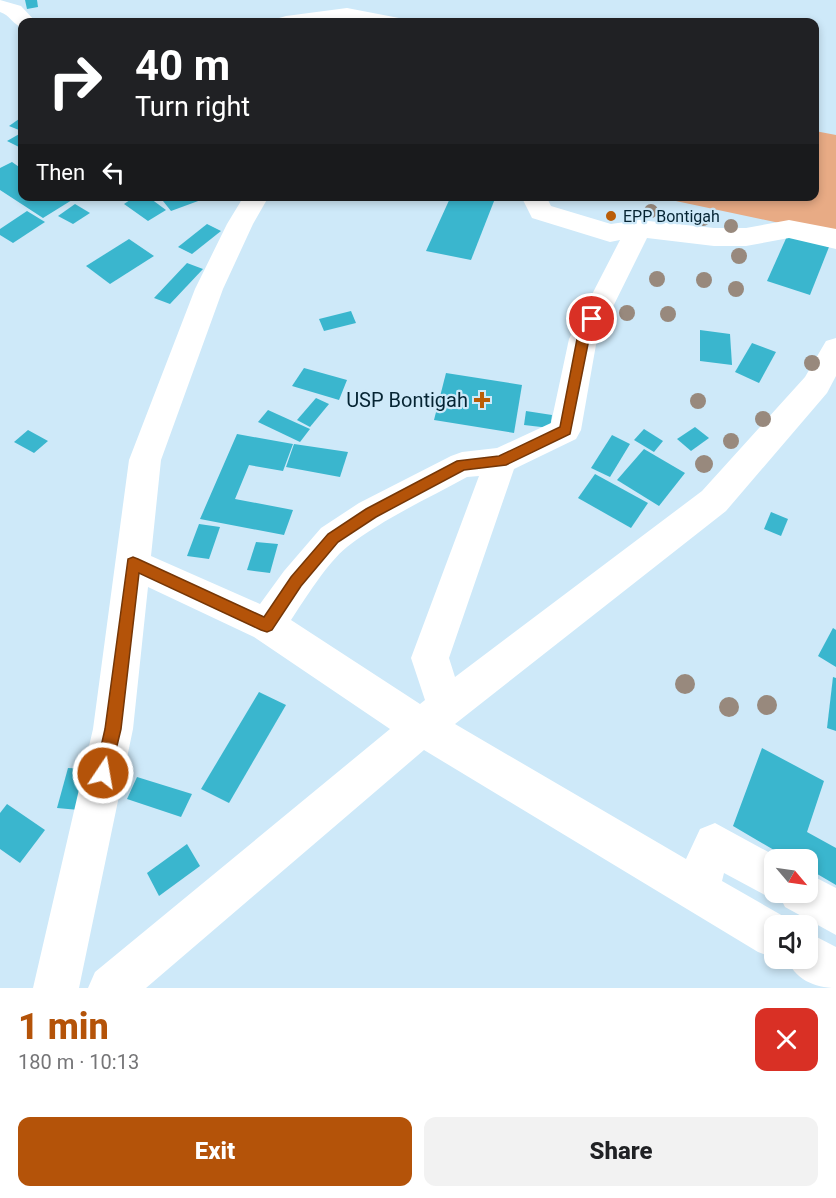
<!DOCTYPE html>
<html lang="en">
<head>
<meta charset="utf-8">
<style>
	:root { --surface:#fff; --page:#f2f2f2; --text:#202124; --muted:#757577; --accent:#b45309 }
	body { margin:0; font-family:Roboto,sans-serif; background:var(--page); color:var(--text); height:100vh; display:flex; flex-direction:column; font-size:22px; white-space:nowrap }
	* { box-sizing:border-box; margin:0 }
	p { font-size:20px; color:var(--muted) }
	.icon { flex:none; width:33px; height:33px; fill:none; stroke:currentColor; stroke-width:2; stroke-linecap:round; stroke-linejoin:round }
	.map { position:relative; height:988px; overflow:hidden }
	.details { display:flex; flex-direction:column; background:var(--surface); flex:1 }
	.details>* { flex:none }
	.guide { position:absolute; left:18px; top:18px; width:801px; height:183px; border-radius:12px; box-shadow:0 3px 9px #0003; background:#202124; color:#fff; overflow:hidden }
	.needle { width:39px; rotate:119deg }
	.buttons { position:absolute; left:764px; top:849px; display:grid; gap:12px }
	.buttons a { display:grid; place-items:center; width:54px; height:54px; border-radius:12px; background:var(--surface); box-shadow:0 3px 9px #0003; font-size:30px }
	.pin { position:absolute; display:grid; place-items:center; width:51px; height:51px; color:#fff; margin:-26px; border:3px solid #fff; border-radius:50%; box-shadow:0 2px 6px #0007 }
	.me { position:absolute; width:66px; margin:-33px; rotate:12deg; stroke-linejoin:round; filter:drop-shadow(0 0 4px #0008) }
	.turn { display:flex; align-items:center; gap:21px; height:126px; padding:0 18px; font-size:27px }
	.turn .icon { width:78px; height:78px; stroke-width:2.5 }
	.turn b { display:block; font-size:42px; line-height:51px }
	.then { display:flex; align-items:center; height:57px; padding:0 18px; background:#0003; gap:12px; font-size:22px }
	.round { display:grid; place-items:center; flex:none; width:63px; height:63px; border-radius:12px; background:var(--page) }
	.head { display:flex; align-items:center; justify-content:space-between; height:102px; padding:0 18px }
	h1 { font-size:36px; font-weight:800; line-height:45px; color:var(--accent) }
	.cta { display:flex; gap:12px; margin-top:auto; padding:12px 18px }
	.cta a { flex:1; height:69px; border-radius:12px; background:var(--accent); color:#fff; font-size:24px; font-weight:800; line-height:69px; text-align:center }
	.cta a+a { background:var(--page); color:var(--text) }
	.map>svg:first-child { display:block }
</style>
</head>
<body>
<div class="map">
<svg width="836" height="988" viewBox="0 0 836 988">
	<rect width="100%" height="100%" fill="#cee9f9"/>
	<path fill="#e8ab85" d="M815,131L836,135V235L657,197L814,196Z"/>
	<g fill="#3ab6ce">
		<path d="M25,0H37L38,7L27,9Z"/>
		<path d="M19,119L22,120V127L19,130L9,126Z"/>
		<path d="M21,133L22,145L19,147L7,141Z"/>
		<path d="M12,162L22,169V196H67L72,200L43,218L0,190V168Z"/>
		<path d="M136,196H147L166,210L148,221L124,204Z"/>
		<path d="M159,196H209V197L171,211Z"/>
		<path d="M451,196H496L471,260L426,251Z"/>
		<path d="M75,204L90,213L73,224L58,216Z"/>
		<path d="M27,211L45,222L13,243L0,235V229Z"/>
		<path d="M207,224L221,231L192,254L178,247Z"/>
		<path d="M788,234L829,247L810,295L767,281Z"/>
		<path d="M129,239L154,256L110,284L86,266Z"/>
		<path d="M187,263L203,269L170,304L154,298Z"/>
		<path d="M351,311L356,323L324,331L319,319Z"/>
		<path d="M700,330L730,334L732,365L700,361Z"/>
		<path d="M752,343L776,352L759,383L735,372Z"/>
		<path d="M304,368L347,380L339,400L292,386Z"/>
		<path d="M446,373L522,385L514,433L434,420Z"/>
		<path d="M316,398L329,404L310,427L297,420Z"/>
		<path d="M268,410L310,429L300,442L258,422Z"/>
		<path d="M526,411L552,415L550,428L524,425Z"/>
		<path d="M695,427L709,438L691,451L677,439Z"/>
		<path d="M644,429L663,441L654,452L634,440Z"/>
		<path d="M28,430L48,441L34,453L14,442Z"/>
		<path d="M237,434L293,444L283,471L249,465L235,499L293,510L284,535L200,519Z"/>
		<path d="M612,435L630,444L610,477L591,468Z"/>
		<path d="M294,444L348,452L340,477L286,467Z"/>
		<path d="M644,449L685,473L659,506L617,480Z"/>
		<path d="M595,474L648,503L631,528L578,498Z"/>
		<path d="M771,512L788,519L781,536L764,529Z"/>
		<path d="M199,524L220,527L209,559L187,556Z"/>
		<path d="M256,542L278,544L270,573L247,570Z"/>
		<path d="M833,628L836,630V667L818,656Z"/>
		<path d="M833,677L836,678V731L827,728Z"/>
		<path d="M259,692L286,705L229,803L201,789Z"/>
		<path d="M762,748L824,781L807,832L836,848V885L807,868V860H791L733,826Z"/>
		<path d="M68,768L89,769L79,810L57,808Z"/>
		<path d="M137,777L192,794L181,817L127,799Z"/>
		<path d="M7,804L45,830L20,863L0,849V813Z"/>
		<path d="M187,844L200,866L159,896L147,873Z"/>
	</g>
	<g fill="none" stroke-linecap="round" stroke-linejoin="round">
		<g fill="#fff" fill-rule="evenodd">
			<path d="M0,0L21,6L36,22H22V27C13,25 10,15 0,12Z"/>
			<path d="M347,8L399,18L402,22C384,24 365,20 346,20C323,20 299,25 276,22L279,18L286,16Z"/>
			<path d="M244,196H269L253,224L223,289L161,460L151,556L260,604L284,571L321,528L359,503L451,456L462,452L497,448L551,423L569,339L620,240L610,242L532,218L521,196H546L551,206L611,224L639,220L714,228H746L789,220L836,229V249L789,238L746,246H714L647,238L597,339L581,430L576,439L514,469L449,658L455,677L702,491L805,377L826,341L836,338V376L827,393L726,511L455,724L686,859L700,829L715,823L783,860H774V892H807V873L836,888V935L785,907L780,897L774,900L724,873L722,881L790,920L792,926H774V958L758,952L424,750L146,988H88L95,972L390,729L254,637L148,587L133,729L79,988H33L93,729L129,460L195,289L227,224ZM479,476L411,658L425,700L420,704L291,620C305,599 327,563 347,547C383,519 427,499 467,477Z"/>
			<path d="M807,932L836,947V988C814,988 795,979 786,958H807Z"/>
		</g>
	</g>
	<g fill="#98897d">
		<circle cx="651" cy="211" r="7"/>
		<circle cx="703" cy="219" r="7"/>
		<circle cx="731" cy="226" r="7"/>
		<circle cx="739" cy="256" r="8"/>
		<circle cx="657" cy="279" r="8"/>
		<circle cx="704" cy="280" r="8"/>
		<circle cx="736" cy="289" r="8"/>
		<circle cx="627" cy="313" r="8"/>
		<circle cx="668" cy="314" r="8"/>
		<circle cx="812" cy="363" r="8"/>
		<circle cx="698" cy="401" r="8"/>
		<circle cx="763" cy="419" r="8"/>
		<circle cx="731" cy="441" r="8"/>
		<circle cx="704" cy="464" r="9"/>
		<circle cx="685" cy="684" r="10"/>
		<circle cx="767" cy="705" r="10"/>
		<circle cx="729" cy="707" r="10"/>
	</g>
	<path fill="#b45309" stroke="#753606" stroke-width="1.5" d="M592,315L598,319L589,339L570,434L506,465L464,470L376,517L338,542L301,586L272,630L267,632L261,630L139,573L121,729L109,779L103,782L97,779L95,773L105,729L128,559L133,557L138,559L264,617L291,577L328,534L366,509L457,461L499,456L560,427L577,339L588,316Z"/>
	<g fill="#ba5d08" stroke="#cee9f9" stroke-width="2">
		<circle cx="611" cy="216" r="6"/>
		<path d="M479 391h6v6h6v6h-6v6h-6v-6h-6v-6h6z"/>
	</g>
	<g text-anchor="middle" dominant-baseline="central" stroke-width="4.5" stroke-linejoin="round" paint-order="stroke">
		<g font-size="16" fill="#052433" stroke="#cee9f9" text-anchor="start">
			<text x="623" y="216">EPP Bontigah</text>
		</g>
		<g font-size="20" fill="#052433" stroke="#cee9f9" text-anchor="end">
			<text x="468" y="400">USP Bontigah</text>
		</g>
	</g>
</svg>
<div class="buttons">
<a><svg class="needle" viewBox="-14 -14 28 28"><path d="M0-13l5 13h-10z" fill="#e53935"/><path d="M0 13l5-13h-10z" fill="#757577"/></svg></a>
<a><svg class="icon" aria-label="sound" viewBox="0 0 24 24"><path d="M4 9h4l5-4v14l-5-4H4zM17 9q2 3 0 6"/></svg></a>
</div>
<div class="pin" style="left:592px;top:319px;background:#d93025"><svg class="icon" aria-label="arrive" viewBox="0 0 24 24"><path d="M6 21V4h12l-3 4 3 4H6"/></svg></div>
<svg class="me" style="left:103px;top:773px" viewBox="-20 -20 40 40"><circle r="17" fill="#b45309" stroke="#fff" stroke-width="3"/><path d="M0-11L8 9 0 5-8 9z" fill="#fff"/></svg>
<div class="guide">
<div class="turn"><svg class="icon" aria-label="right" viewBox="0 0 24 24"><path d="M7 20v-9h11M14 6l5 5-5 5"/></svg><div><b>40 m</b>Turn right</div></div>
<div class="then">Then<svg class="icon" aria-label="left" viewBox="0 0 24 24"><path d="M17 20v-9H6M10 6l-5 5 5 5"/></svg></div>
</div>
</div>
<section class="details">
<div class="head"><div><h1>1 min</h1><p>180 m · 10:13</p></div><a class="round" style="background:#d93025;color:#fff"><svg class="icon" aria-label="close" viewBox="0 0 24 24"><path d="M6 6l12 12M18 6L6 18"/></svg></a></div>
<div class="cta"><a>Exit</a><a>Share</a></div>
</section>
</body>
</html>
